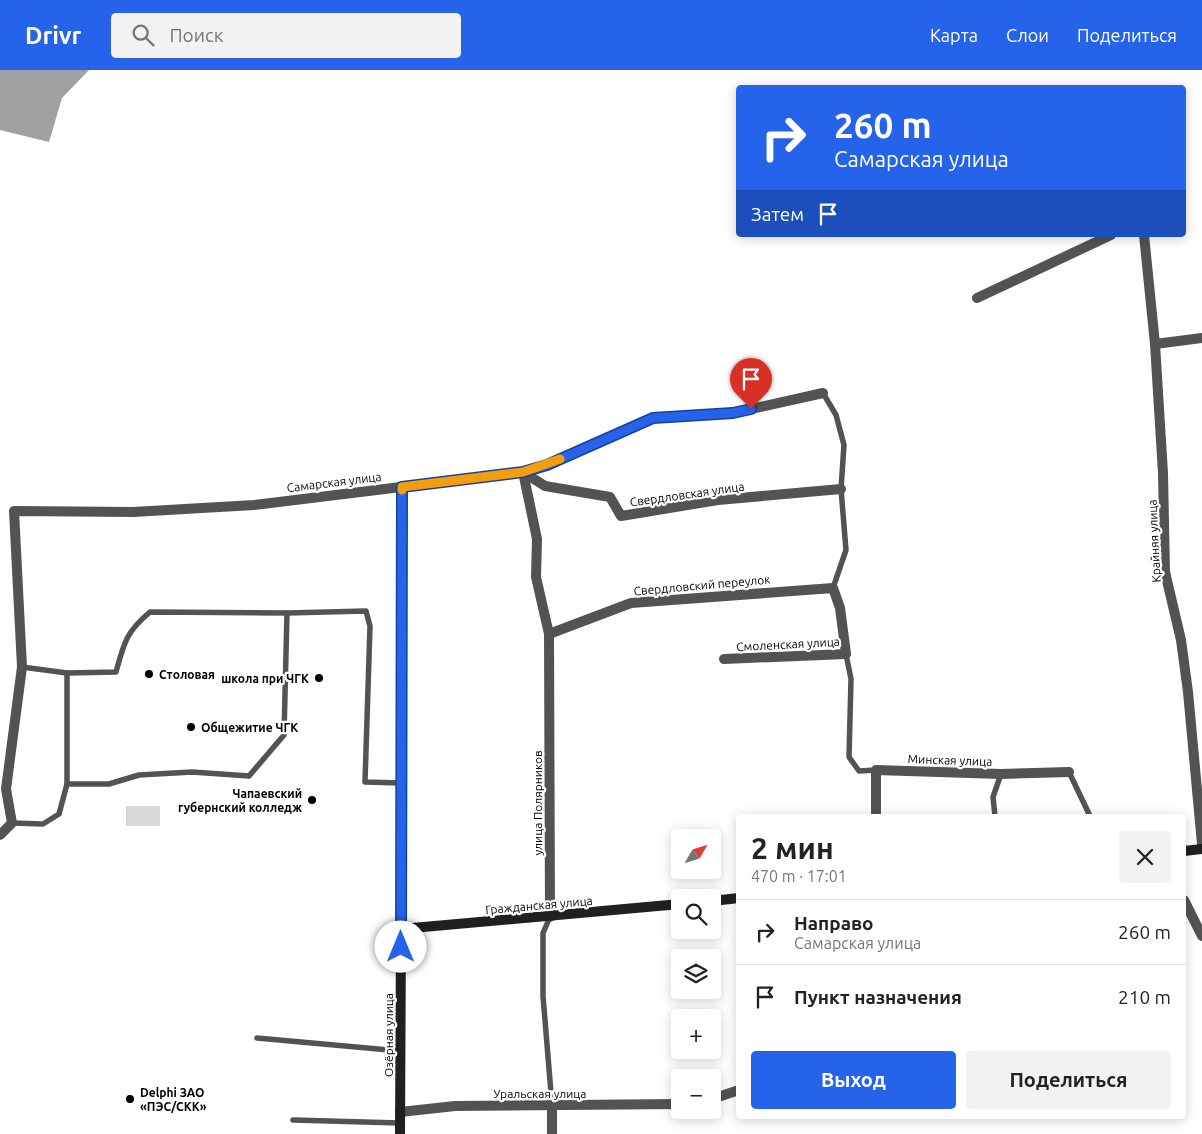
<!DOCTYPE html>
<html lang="ru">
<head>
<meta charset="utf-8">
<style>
	:root { --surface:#fff; --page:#f2f2f2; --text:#222; --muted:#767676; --line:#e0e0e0; --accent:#2563eb }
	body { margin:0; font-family:Ubuntu,sans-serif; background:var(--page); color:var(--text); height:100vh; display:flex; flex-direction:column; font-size:19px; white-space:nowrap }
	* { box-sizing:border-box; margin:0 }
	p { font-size:16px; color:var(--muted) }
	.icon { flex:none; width:28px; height:28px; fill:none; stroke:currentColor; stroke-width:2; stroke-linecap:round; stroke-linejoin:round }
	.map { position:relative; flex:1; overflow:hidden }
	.panel { position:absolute; left:736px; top:744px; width:450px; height:305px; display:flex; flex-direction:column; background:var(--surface); border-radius:5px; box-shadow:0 2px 12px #0003 }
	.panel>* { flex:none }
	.guide { position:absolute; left:736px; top:15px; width:450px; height:152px; border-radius:5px; box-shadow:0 2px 12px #0003; background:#2563eb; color:#fff; overflow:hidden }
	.needle { width:32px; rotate:51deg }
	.buttons { position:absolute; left:671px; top:759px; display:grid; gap:10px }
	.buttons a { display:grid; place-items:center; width:50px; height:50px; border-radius:5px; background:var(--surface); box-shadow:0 2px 12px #0003; font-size:25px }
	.pin { position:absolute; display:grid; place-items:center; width:42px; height:42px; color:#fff; margin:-51px -21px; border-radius:50% 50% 50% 0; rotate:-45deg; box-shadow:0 0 5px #0007 }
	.pin .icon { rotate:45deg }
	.me { position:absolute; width:55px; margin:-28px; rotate:0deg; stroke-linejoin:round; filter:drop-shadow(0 0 4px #0008) }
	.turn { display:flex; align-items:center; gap:18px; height:105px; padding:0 15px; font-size:22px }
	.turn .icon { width:65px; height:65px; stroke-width:2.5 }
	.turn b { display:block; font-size:35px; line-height:42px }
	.then { display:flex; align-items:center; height:48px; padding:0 15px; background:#0003; gap:10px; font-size:19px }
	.round { display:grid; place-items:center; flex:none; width:52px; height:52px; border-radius:5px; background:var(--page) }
	.overview { display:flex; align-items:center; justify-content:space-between; height:85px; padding:0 15px }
	h1 { font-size:30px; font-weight:700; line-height:38px }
	.primary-button { display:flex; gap:10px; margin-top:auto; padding:10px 15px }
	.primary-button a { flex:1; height:58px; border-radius:5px; background:var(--accent); color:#fff; font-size:20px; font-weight:700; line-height:58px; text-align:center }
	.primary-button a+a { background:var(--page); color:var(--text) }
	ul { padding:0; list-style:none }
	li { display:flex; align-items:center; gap:15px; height:65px; padding:0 15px; border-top:1px solid var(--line) }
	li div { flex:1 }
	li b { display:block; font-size:19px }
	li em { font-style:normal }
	header { display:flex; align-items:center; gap:30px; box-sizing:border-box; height:70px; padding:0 25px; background:var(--accent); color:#fff }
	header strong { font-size:24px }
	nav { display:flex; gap:28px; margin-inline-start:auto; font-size:18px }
	.search { width:350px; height:45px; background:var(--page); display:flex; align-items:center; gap:12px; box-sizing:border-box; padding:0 18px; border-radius:5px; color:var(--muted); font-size:19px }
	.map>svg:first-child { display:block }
</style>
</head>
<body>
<header>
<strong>Drivr</strong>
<div class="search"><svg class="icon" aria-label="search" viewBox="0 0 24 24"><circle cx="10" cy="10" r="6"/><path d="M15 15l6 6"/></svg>Поиск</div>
<nav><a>Карта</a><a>Слои</a><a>Поделиться</a></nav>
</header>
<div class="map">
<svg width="1202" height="1064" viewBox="0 0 1202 1064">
	<rect width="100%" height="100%" fill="#fff"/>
	<rect fill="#dadada" x="126" y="736" width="34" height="20"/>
	<path fill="#a1a1a1" d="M0,0H89L62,28L49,72L0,60Z"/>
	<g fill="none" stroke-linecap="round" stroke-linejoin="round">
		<g stroke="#535353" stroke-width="5.5">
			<path d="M823,323L836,345L844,375L841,419L846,480L833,518"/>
			<path d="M846,584L851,609L849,687L859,701L876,700"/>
			<path d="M22,597L67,603L116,602C124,573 126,562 150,542L287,543L366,541L370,556L365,712L401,713"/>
			<path d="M67,603V714"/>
			<path d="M1069,702L1090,746"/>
			<path d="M995,746L993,727L1001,704"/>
			<path d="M12,753L43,754L59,744L67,714H109L139,705L192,702L249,706L284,665L287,543"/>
			<path d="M550,847L543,863V926L552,1035"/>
			<path d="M257,968L400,981"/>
			<path d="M293,1050L400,1053"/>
		</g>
		<g stroke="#535353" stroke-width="10">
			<path d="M1144,165L1155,274L1163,403L1165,502L1181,570L1188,622L1202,774"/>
			<path d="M977,228L1111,165"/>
			<path d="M1155,274L1202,268"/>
			<path d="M523,402L537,469L536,507L549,564L550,847"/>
			<path d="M523,402L545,416L610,427L621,446L718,430L841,419"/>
			<path d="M549,564L631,533L833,518L840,538L846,584L724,589"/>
			<path d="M876,746V700L1001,704L1069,702"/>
			<path d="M0,765L12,753L6,719L22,597L14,441L133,442L254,435L523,402L547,395L653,348L733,343L823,323"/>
			<path d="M1184,830L1202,866"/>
			<path d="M401,859L402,417"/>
			<path d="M712,1029L739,1020"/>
			<path d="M400,1042L455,1036L680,1034"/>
			<path d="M552,1064V1035"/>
		</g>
		<g stroke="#202020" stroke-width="10">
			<path d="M1184,781L1202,779"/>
			<path d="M712,831L739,828"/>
			<path d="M400,1064L401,859L680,834"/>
		</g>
	</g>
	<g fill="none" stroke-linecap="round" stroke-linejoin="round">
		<defs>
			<path id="route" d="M401,877L402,417L523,402L547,395L653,348L733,343L751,339"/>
		</defs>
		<use href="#route" stroke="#184099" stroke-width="12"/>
		<use href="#route" stroke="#2563eb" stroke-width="9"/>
		<path stroke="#f59e0b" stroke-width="9" d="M402,420V417L523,402L560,389"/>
	</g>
	<g fill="#000" stroke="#fff" stroke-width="2">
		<circle cx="149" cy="604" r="5"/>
		<circle cx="319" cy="608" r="5"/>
		<circle cx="191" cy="657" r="5"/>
		<circle cx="312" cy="730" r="5"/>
		<circle cx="130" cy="1029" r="5"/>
	</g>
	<g text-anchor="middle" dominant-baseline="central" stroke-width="4.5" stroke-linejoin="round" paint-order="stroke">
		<g font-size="12" fill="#000" stroke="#fff">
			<text transform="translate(334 412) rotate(-7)">Самарская улица</text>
			<text transform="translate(687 424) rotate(-8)">Свердловская улица</text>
			<text transform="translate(1154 471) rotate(-93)">Крайняя улица</text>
			<text transform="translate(702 515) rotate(-5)">Свердловский переулок</text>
			<text transform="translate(788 574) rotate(-3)">Смоленская улица</text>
			<text transform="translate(950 690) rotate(2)">Минская улица</text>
			<text transform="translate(537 733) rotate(-90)">улица Полярников</text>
			<text transform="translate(539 835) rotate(-5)">Гражданская улица</text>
			<text transform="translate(388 965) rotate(-90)">Озёрная улица</text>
			<text x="540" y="1023">Уральская улица</text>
		</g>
		<g font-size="12" font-weight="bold" fill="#000" stroke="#fff" text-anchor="start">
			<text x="159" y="604">Столовая</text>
			<text x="309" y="608" text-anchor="end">школа при ЧГК</text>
			<text x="201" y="657">Общежитие ЧГК</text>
			<text x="302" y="723" text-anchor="end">Чапаевский<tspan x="302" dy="14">губернский колледж</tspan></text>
			<text x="140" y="1022">Delphi ЗАО<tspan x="140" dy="14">«ПЭС/СКК»</tspan></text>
		</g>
	</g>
</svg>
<div class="buttons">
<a><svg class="needle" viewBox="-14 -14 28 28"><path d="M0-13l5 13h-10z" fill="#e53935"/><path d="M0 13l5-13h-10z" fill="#767676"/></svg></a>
<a><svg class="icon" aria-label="search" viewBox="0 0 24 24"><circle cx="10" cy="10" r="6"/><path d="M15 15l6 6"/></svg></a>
<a><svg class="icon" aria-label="layers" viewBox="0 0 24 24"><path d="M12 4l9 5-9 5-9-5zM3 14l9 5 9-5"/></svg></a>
<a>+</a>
<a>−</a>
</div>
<div class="pin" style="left:751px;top:339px;background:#d93025"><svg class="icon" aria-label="arrive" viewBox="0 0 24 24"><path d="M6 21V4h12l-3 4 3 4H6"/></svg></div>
<svg class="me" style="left:401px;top:877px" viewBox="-20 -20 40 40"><circle r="19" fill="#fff"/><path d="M0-13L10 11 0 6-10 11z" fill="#2563eb"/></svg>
<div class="guide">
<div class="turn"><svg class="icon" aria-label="right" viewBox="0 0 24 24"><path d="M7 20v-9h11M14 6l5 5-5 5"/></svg><div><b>260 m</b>Самарская улица</div></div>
<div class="then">Затем<svg class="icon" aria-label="arrive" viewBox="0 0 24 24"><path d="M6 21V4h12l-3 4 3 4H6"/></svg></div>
</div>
<section class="panel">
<div class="overview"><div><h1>2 мин</h1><p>470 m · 17:01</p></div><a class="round"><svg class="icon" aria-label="close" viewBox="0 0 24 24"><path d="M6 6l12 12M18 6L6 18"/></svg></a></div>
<ul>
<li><svg class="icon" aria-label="right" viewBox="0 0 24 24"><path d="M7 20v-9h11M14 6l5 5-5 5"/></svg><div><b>Направо</b><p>Самарская улица</p></div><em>260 m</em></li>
<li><svg class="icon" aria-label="arrive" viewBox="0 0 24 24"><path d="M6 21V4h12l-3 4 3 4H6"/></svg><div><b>Пункт назначения</b></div><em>210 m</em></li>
</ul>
<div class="primary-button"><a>Выход</a><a>Поделиться</a></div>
</section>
</div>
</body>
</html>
